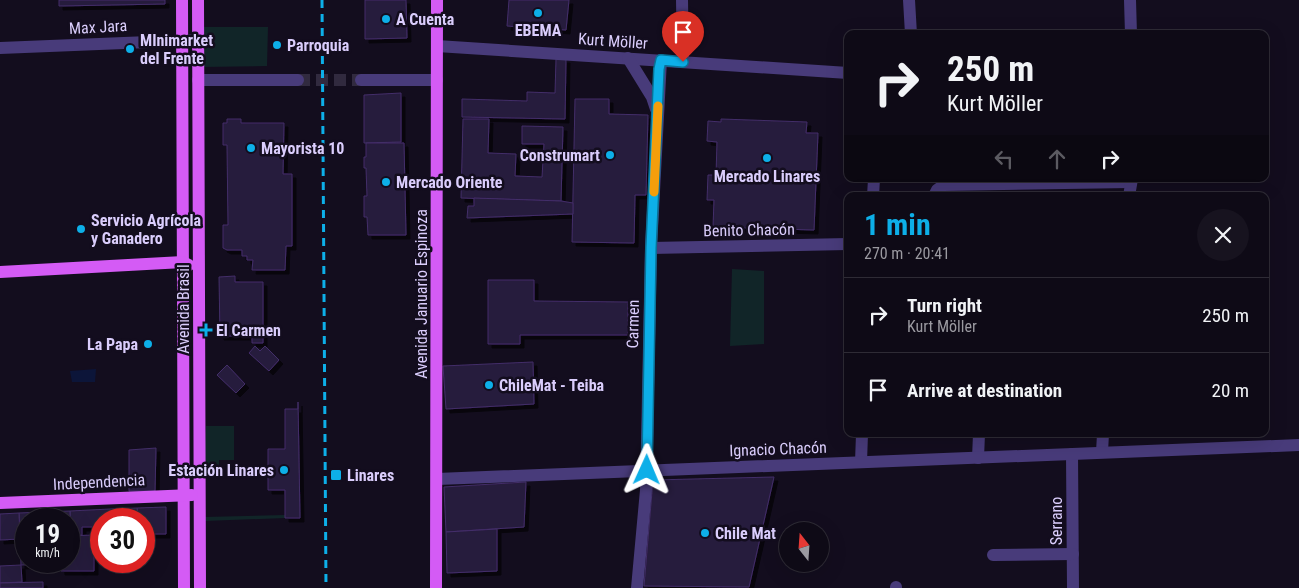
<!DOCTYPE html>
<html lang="en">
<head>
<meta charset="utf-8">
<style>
	:root { --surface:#0e0a16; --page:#17131f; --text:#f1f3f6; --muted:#9b9aa1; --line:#2e2b35; --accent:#0dafe8 }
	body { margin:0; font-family:"Roboto Condensed",sans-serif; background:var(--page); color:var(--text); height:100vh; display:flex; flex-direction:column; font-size:19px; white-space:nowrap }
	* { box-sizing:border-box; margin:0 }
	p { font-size:16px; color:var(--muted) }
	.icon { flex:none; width:28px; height:28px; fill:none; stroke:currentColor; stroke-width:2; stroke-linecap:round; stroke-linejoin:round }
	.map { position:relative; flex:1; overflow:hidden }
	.panel { position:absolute; left:844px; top:192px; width:425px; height:245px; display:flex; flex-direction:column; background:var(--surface); border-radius:10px; box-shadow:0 5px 20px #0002,0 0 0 1px var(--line) }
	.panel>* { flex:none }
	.guide { position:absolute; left:844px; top:30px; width:425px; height:152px; border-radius:10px; box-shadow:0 5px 20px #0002,0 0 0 1px var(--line); background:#0e0a16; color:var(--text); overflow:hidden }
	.needle { width:32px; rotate:343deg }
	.tools { position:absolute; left:779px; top:522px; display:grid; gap:10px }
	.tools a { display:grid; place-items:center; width:50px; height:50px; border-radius:50%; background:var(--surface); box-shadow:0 5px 20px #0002,0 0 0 1px var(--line); font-size:25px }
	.speed { position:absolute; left:15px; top:508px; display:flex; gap:10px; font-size:25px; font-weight:700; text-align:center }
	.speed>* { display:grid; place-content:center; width:65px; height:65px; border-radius:50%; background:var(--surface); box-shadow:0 5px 20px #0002,0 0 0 1px var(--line); line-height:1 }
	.speed small { font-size:12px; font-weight:400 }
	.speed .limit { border:8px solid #d22; background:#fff; color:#111 }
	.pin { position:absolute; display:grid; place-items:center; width:42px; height:42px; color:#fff; margin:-51px -21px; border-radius:50% 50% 50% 0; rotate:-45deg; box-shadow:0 0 5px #0007 }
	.pin .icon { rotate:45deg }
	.me { position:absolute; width:55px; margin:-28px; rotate:1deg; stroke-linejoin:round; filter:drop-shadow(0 0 4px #0008) }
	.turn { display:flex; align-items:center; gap:18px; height:105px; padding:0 20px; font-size:22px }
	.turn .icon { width:65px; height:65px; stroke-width:2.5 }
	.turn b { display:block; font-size:35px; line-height:42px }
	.lanes { display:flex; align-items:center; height:48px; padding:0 20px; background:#0003; justify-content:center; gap:25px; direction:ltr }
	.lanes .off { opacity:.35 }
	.round { display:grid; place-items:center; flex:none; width:52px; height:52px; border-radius:26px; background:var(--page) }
	.head { display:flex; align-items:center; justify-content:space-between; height:85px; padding:0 20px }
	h1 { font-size:30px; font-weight:700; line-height:38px; color:var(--accent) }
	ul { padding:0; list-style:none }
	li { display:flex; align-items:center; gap:15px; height:75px; padding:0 20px; border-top:1px solid var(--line) }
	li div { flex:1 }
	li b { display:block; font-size:19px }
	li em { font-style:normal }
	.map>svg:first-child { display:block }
</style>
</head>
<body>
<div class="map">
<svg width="1299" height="588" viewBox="0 0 1299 588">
	<defs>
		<filter id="shadow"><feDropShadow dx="4" dy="4" stdDeviation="0" flood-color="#0009"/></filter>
	</defs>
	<rect width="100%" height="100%" fill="#130d1e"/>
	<g fill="#112528">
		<path d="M201,27H268L267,66L202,67Z"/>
		<path d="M732,269L764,271V344L730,346Z"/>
		<path d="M206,426H234V460H219V478H203Z"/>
		<path d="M285,515V518L205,521L204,517Z"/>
	</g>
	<path fill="#0c1539" d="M96,369L95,382H72L70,371Z"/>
	<g fill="#271b3e" stroke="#432e69" filter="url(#shadow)">
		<path d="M59,0H165V4L59,6Z"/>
		<path d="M365,0H406L407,38L365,39Z"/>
		<path d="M509,0H569L566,30L507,26Z"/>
		<path d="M556,59H566L565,119L462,117V99L527,101V92L555,93Z"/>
		<path d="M401,93V142L364,143V95Z"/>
		<path d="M575,99H609V114L648,115L646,195H635L634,243L572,242Z"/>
		<path d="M227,119H241V123H284L283,174H292V246H286L285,270H252L253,260H247V256H242V250H227L223,248V225H228L227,145H223V123H227Z"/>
		<path d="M463,119H489L488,153L516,154L515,176L542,177L544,144H522V126L563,127L561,201L461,198Z"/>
		<path d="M721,119L807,122L806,133H818L814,230L713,227L714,200H707L708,175H716L717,142L707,141L708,121L721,122Z"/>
		<path d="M366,143H404L406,235H368L367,217H364V196H367L366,168H364V157H366Z"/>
		<path d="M474,198L561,201L573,203V214L467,218L468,206H474Z"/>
		<path d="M235,276V282H263V343H252V336H220L219,277Z"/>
		<path d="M488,280H534V301L628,302V335H520V344H488Z"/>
		<path d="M255,346L260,351L265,346L279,360L269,371L249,353Z"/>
		<path d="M533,362L534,404L446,409L443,366Z"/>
		<path d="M227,365L245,384L236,393L217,375Z"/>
		<path d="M298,402L300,518H285V490H268V449H285V409H298Z"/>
		<path d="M156,448L155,491H129V450Z"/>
		<path d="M774,477L749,587L644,586L653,480Z"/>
		<path d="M526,482L524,527L446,532L444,487Z"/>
		<path d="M166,507V534H144V519H138L137,508Z"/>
		<path d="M137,508L138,519H110V509Z"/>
		<path d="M110,509V519H101V535H94L93,527H82V535L70,536V511Z"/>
		<path d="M70,511V540H69V519H26V561H60V563L21,565L19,513Z"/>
		<path d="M19,513L20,539L0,540V514Z"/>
		<path d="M497,529V571L447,573L446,532Z"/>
		<path d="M94,535V571H61L60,561H69L70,536Z"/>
		<path d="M21,565L22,582L0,583V566Z"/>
		<path d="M43,582V588H0V583Z"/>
	</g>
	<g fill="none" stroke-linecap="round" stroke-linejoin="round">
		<path stroke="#312a3f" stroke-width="12" stroke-dasharray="12 6" stroke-linecap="butt" d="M298,80H361"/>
		<g stroke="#483b7a" stroke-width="12">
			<path d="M682,0L683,61"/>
			<path d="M909,0L911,34"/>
			<path d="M1130,0L1131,34"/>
			<path d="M437,46L848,73"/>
			<path d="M0,48L198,40"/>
			<path d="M628,58L652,97L656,109"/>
			<path d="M198,80H298"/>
			<path d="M361,80H437"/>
			<path d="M873,196L874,179"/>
			<path d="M934,196L937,190L944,185L1131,182"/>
			<path d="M1129,196L1132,179"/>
			<path d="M651,248L848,244"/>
			<path d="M1102,452L1103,434"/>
			<path d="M1072,454L1073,588"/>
			<path d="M978,458L979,434"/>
			<path d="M861,462L862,434"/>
			<path d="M437,479L1299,445"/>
			<path d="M993,555L1073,554"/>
			<path d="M896,587V588"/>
			<path d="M637,588L646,490L651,248L661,60"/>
		</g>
		<g stroke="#d45bf5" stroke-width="12">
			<path d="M182,0L184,588"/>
			<path d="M198,0L200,588"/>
			<path d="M0,272L183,262L189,265"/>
			<path d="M0,503L192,495"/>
			<path d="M436,588L437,0"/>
		</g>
		<path stroke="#0dafe8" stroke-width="3" stroke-dasharray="8 6" stroke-linecap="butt" d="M322,0L326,588"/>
	</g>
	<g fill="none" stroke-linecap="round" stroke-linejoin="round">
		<defs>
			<path id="route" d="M647,470L651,248L659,69L661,60L683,62"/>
		</defs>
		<use href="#route" stroke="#087297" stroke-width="12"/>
		<use href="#route" stroke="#0dafe8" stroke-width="9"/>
		<path stroke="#f59e0b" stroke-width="9" d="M654,192L658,106"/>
	</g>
	<g fill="#0dafe8" stroke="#130d1e" stroke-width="2">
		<circle cx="538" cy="13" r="5"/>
		<circle cx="386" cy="19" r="5"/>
		<circle cx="277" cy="45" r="5"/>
		<circle cx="130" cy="49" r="5"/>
		<circle cx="251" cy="148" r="5"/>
		<circle cx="610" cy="155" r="5"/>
		<circle cx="767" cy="158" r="5"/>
		<circle cx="386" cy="182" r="5"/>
		<circle cx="81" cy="229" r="5"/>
		<path d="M203.5 322.5h5v5h5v5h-5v5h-5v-5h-5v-5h5z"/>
		<circle cx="148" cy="344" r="5"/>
		<circle cx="489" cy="385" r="5"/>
		<circle cx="284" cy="470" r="5"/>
		<rect x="330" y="469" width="12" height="12" rx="2.5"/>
		<circle cx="705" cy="533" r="5"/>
	</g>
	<g text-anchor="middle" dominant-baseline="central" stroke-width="5" stroke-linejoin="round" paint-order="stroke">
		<g font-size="16" font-weight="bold" fill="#dacdfc" stroke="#130d1e" text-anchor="start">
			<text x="396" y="19">A Cuenta</text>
			<text x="538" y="30" text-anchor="middle">EBEMA</text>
			<text x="140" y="40">MInimarket<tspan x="140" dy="18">del Frente</tspan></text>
			<text x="287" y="45">Parroquia</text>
			<text x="261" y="148">Mayorista 10</text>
			<text x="600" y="155" text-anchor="end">Construmart</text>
			<text x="767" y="176" text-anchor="middle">Mercado Linares</text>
			<text x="396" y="182">Mercado Oriente</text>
			<text x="91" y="220">Servicio Agrícola<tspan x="91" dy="18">y Ganadero</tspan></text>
			<text x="216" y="330">El Carmen</text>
			<text x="138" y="344" text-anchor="end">La Papa</text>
			<text x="499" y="385">ChileMat - Teiba</text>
			<text x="274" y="470" text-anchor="end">Estación Linares</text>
			<text x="347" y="475">Linares</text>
			<text x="715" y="533">Chile Mat</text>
		</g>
		<g font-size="16" fill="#dacdfc" stroke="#130d1e">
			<text transform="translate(98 27) rotate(-3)">Max Jara</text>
			<text transform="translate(613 41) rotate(4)">Kurt Möller</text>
			<text transform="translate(749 230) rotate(-1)">Benito Chacón</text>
			<text transform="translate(421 294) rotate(-90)">Avenida Januario Espinoza</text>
			<text transform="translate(183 309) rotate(-90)">Avenida Brasil</text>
			<text transform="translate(633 324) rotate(-89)">Carmen</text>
			<text transform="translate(778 449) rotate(-2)">Ignacio Chacón</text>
			<text transform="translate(99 482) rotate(-3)">Independencia</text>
			<text transform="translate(1056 521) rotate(-90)">Serrano</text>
		</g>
	</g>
</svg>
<div class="tools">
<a><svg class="needle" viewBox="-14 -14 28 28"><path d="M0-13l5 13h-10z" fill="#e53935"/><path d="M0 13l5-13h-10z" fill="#9b9aa1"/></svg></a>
</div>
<div class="speed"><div>19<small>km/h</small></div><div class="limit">30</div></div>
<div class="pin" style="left:683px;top:62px;background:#d93025"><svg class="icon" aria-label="arrive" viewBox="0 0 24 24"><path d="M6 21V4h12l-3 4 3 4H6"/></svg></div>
<svg class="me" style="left:647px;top:470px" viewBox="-20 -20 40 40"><path d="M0-17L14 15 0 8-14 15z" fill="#0dafe8" stroke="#fff" stroke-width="4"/></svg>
<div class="guide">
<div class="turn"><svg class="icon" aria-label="right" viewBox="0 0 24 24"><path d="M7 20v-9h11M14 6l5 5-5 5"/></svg><div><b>250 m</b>Kurt Möller</div></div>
<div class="lanes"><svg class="icon off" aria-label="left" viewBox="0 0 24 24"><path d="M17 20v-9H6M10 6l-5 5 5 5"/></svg><svg class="icon off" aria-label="ahead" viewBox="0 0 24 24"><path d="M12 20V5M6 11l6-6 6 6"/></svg><svg class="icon" aria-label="right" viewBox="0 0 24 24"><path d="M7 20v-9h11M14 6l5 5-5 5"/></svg></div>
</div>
<section class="panel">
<div class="head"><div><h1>1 min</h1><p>270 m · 20:41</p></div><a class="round"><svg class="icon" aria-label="close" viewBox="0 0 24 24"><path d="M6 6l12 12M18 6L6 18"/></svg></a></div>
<ul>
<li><svg class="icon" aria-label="right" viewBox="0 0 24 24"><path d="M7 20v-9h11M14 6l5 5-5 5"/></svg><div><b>Turn right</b><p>Kurt Möller</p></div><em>250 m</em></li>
<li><svg class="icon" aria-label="arrive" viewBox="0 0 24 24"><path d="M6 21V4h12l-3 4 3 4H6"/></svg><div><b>Arrive at destination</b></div><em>20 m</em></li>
</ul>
</section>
</div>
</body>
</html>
